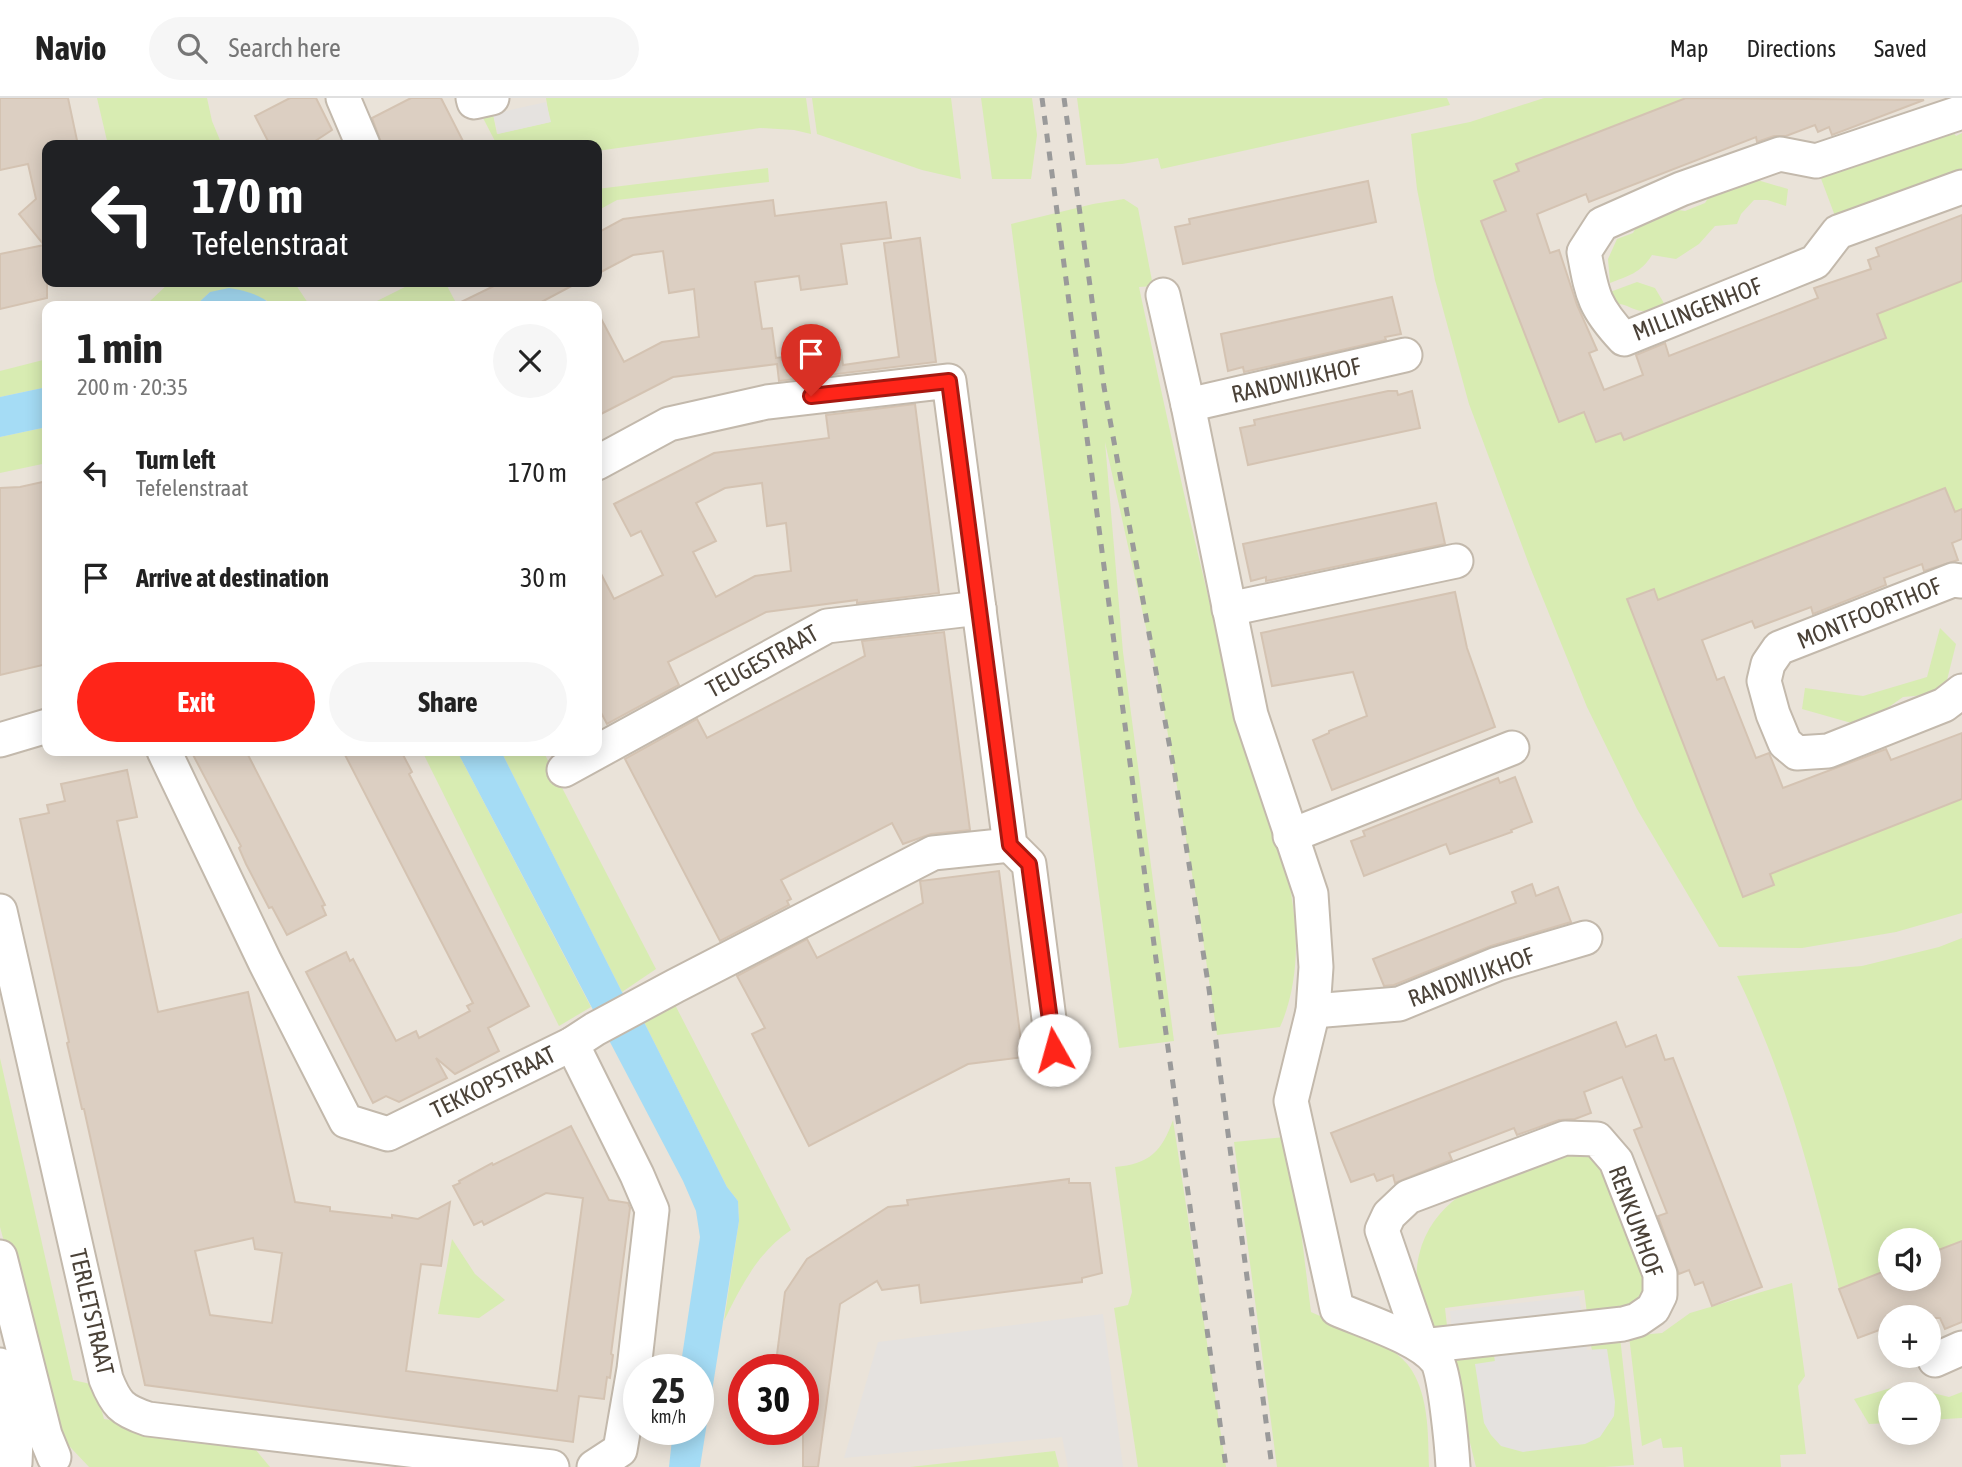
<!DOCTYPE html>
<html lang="en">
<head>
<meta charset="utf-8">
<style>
	:root { --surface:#fff; --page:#f6f6f6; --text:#222; --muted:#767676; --line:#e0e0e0; --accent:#ff2519 }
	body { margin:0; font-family:"Asap Condensed",sans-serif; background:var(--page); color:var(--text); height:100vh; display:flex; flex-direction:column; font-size:26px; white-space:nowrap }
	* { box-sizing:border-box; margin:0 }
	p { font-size:23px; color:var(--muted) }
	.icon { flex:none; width:38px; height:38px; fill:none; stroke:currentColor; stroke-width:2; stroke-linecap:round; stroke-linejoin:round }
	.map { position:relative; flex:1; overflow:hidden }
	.sheet { position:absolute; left:42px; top:203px; width:560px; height:455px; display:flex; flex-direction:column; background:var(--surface); border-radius:14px; box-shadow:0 4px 18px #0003 }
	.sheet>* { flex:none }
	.hud { position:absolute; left:42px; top:42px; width:560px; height:147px; border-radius:14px; box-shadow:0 4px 18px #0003; background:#202124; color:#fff; overflow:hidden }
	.controls { position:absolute; left:1878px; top:1130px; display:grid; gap:14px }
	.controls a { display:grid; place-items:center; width:63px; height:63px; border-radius:50%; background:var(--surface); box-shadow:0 4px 18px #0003; font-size:35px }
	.speed { position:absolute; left:623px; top:1256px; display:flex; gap:14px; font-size:35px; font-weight:700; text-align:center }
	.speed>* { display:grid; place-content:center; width:91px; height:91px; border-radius:50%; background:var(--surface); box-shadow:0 4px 18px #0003; line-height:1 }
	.speed small { font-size:18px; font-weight:400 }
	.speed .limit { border:10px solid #d22; background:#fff; color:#111 }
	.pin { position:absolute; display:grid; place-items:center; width:60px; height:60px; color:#fff; margin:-72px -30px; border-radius:50% 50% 50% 0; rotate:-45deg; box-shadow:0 0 7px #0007 }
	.pin .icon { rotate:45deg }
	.me { position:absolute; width:77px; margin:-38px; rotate:353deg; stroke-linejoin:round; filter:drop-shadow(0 0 5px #0008) }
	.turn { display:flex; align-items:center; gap:24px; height:147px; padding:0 35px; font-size:32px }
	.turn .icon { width:91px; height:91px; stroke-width:2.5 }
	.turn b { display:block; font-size:49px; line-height:60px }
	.round { display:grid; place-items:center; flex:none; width:74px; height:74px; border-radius:37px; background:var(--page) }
	.overview { display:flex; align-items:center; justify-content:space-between; height:119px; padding:0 35px }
	h1 { font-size:42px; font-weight:700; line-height:52px }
	.cta { display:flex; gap:14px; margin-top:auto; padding:14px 35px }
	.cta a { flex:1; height:80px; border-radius:42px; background:var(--accent); color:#fff; font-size:28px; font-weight:700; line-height:80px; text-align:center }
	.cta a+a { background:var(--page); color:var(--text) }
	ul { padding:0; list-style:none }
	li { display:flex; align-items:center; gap:21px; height:105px; padding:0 35px }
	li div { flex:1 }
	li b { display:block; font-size:26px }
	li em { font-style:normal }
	header { display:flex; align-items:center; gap:42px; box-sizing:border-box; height:98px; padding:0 35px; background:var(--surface); border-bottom:2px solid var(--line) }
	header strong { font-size:33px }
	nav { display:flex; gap:38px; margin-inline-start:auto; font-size:24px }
	.search { width:490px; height:63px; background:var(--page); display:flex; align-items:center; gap:18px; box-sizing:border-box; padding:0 24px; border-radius:38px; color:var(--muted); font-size:26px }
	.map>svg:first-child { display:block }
</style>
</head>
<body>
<header>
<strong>Navio</strong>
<div class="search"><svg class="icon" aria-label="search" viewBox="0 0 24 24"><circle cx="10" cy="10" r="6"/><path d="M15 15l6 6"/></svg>Search here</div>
<nav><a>Map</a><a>Directions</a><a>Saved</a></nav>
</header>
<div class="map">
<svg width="1962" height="1369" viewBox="0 0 1962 1369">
	<rect width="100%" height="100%" fill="#f6f2eb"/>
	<path fill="#eae3d9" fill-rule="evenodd" d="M0,0H1962V1369H0ZM47,47H597V184H47ZM47,208H597V653H47ZM1890,1143H1928V1181H1890ZM1890,1220H1928V1258H1890ZM639,1272H698V1332H639ZM744,1272H803V1332H744ZM1890,1297H1928V1335H1890Z"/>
	<g fill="#d8ecb2">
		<path d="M97,0H207L212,23L222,47H108Z"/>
		<path d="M546,0H806L811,36L794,32L760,30L597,53V47H497L482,18L493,16L497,36L550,24Z"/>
		<path d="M812,0H951L961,81L922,72L817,36Z"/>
		<path d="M981,0H1032L1037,37L1031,81H992Z"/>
		<path d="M1077,0H1447L1450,7L1161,71L1158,60L1122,66L1086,67Z"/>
		<path d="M1544,0H1686L1517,66L1519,73L1494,83L1506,113L1481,123L1559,324L1584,314L1596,344L1621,335L1624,342L1886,240L1877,216L1962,183V411L1955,414L1945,390L1683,492L1661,509L1654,491L1627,501L1741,768L1732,773L1743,799L1773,787L1767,769L1962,701V815L1896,834L1802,850L1719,849L1637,711L1587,609L1530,469L1469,306L1435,182L1417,91L1411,36L1470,24Z"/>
		<path d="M1949,29L1956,38L1962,35V81L1957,73L1904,92L1838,126L1820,78Z"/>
		<path d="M768,70L769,84L617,102L597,113V91Z"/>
		<path d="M1754,81L1788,91L1786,108L1767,102H1754L1741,116L1737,126L1715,128L1699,146L1676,161L1652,157C1641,175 1628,178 1610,185L1608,161L1617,141L1633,135L1640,122L1672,111L1685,113L1705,105L1718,85Z"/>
		<path d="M1124,101L1138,110L1153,188L1139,189C1168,325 1197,461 1233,596C1253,672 1288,746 1295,825C1298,860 1294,898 1280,929L1217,937L1201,828L1162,602L1105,344L1123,554L1174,943L1119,950L1011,126L1093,106Z"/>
		<path d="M170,184H294L310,208H273L266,202L210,194L195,208H148L149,204Z"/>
		<path d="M415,184H445L455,203L445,208H367Z"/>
		<path d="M1637,184L1655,190L1665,207L1680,206L1693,194L1698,206C1680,209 1660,215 1642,213C1632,212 1626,205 1616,206L1610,194Z"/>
		<path d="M47,261V289L0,299V273Z"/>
		<path d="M47,329V365L0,375V339Z"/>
		<path d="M1940,530L1956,546L1946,586L1936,596L1903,599L1862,628L1802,611L1805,590L1863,598L1927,579Z"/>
		<path d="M422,653H457L591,909L559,928Z"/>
		<path d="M501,653H543L656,871L622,894Z"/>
		<path d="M1962,840V1143L1929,1156L1928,1143H1890V1171L1839,1191C1812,1079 1787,982 1737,878L1862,868L1939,849Z"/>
		<path d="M671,899L791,1132C758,1154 741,1188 724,1223L739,1123L738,1103L727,1089L643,922Z"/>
		<path d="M0,960L73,1282L95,1287L104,1321L251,1346L270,1369H89L56,1334L0,1129Z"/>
		<path d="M1173,1022L1226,1369H1138L1114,1210L1128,1207L1132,1194L1115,1069C1150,1066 1162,1053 1173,1022Z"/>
		<path d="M1285,1039L1299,1117L1311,1214C1342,1228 1400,1245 1415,1278C1429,1306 1428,1339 1429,1369H1277L1234,1044Z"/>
		<path d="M1574,1050H1598L1653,1179L1633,1213L1588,1223L1584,1192L1445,1210L1447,1228L1424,1231C1420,1207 1413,1181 1419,1157C1436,1086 1516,1071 1574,1050Z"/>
		<path d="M452,1141L475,1176L505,1202L479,1220L438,1216Z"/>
		<path d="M1792,1185L1805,1278L1798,1288L1806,1356L1780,1357L1781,1369H1684L1682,1349L1663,1350L1661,1340L1642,1348L1629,1238L1662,1235L1690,1215Z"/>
		<path d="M1620,1239L1634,1367L1604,1369H1476L1458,1296L1454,1260L1494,1255L1495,1264L1475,1267L1607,1251L1592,1252L1591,1248L1614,1244Z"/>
		<path d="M1901,1287L1949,1299L1962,1294V1320L1929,1322L1928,1297H1890V1325L1869,1326L1854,1301Z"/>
		<path d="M1055,1353L1059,1369H910Z"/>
	</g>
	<g fill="#e5e2df">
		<path d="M546,4L551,24L498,36L493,16Z"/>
		<path d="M1579,1198L1587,1252L1607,1251L1615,1304L1614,1318L1600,1339L1585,1346L1523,1354L1501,1348L1491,1337L1484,1325L1475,1266L1495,1263L1492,1231L1452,1235L1450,1213Z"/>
		<path d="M1103,1216L1123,1369H1068L1062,1339L844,1360L878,1244Z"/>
	</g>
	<g fill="#a5dcf5">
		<path d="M229,190C246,193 260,196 273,208H195L210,194Z"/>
		<path d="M47,289V329L0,339V299Z"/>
		<path d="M457,653H501L622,894L643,922L727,1089L738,1103L739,1123L700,1369H669L673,1332H698V1272H680L700,1139L696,1113L683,1083Z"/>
	</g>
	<g fill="#dccfc2" stroke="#d4c3b2" stroke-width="2" fill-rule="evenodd">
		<path d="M0,0H68L78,47H47V200L0,211V156L44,147L19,116L36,101L28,66L0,72Z"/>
		<path d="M290,0H316L332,32L309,47H270L255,18Z"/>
		<path d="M411,0H441L465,47H382L372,20Z"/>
		<path d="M1686,0L1924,2L1832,37L1829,29L1818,34L1815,27L1786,38H1774L1757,44L1756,39L1589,104L1586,96L1537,116L1550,155L1559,152L1577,207L1597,252L1589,255L1604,292L1643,277L1636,257L1665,245L1669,258L1818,200L1814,190L1871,171L1868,162L1879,158L1876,150L1962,117V183L1877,216L1886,240L1624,342L1621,335L1596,344L1584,314L1559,324L1481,123L1506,113L1494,83L1519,73L1516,66Z"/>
		<path d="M1368,83L1376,124L1183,166L1175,129L1190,126L1189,121Z"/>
		<path d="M773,102L775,118L886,104L891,140L841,146L847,186L801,192L799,178L755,184L762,231L772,230L776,260L841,252L843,267L899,259L884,145L920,140L936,264L779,283L777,266L673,279L597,318V213L624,264L662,244L699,239L694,191L669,195L663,153L633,157L597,176V135L623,121Z"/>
		<path d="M502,184H579L534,208H453Z"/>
		<path d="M1392,199L1401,236L1385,239L1386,242L1244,274L1243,269L1228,273L1221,236Z"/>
		<path d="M1388,293H1397L1398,297L1412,293L1420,330L1248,367L1240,330L1255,327L1254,322Z"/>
		<path d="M915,306L939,495L857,505V502L766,514L668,564L679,587L607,626L597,607V468L614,501L663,477L641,433L631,438L614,406L714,355L829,340L826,317ZM762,385L767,428L786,425L791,473L755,478L716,499L693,454L716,443L696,405L725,390Z"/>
		<path d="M47,383V566L0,577V390L20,389Z"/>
		<path d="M1945,390L1955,414L1962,411V441L1952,445L1958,462L1924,473L1922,466L1884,480L1886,487L1813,516L1811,509L1755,530L1752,523L1702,542L1717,582L1724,579L1756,660L1769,655L1783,690L1886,651L1891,662L1962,635V701L1770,776L1774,787L1743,799L1627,501L1654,491L1658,502Z"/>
		<path d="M1436,405L1445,446L1266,483V479L1251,483L1243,446Z"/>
		<path d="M1455,494L1467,550L1495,629L1332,692L1313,642L1329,635V633L1367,618L1353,574L1272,588L1261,535Z"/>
		<path d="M944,534L970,732L931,736L903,746L892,725L781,782L791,801L787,803L789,807L720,843L625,661L697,621L707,640L865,558L862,543Z"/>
		<path d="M191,653H246L325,807L322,808L326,817L287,837L272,809L269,810L246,766L239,750L241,748Z"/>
		<path d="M343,653H401L412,674L409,676L529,908L488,930L499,953L455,976L436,960L447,980L399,1004L386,998L373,1005L306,874L346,854L350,863L353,861L396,943L416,933L419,940L470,913L467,908L473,905Z"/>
		<path d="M127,672L137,719L117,723L158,914L248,894L295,1104L330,1109V1113L392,1120V1117L418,1121L450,1104L441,1168L421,1166L406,1273L557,1293L583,1100L546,1095L484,1127L482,1123L474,1127L453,1088L460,1085L459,1083L492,1065L493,1067L571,1028L609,1102L628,1105L630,1110L611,1256L613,1257L610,1280L607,1279L604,1301L579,1298L573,1344L145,1287L84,1011H82L67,945L69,944L20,721L49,715L47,707L65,703L61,686ZM253,1140L255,1151L282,1155L272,1225L210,1217L195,1153Z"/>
		<path d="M1515,679L1532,724L1511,732L1512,734L1450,756L1446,746L1364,778L1351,743L1365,738L1363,733L1498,680L1500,685Z"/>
		<path d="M999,773L1023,959L968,966L809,1048L752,936L765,930L737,878L807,841L817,860L923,805L920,783Z"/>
		<path d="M1532,786L1536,798L1558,789L1571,824L1491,848L1394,887L1384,888L1373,861L1516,805L1512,794Z"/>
		<path d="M1616,924L1626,949L1656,937L1665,962L1673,960L1762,1189L1712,1208L1703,1184L1695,1187L1689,1172L1679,1176L1658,1118L1667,1115L1634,1032L1642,1029L1622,979L1584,994L1591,1015L1575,1021L1559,1022L1517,1037L1514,1030L1449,1055L1452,1062L1395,1085L1393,1077L1377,1083L1374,1076L1351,1084L1331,1035Z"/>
		<path d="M1069,1081V1085H1090L1102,1175L1082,1180V1184L921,1205L919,1187L882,1192L877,1183L840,1206L818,1369H803V1272H775L785,1194L807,1161L888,1109L908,1107L907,1102Z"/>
		<path d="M1962,1143V1224L1945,1231L1940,1220H1890V1228L1858,1240L1839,1191L1890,1171V1181H1928V1156Z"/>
	</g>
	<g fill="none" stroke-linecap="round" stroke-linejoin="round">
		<defs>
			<g id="minor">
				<path d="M343,0L363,47"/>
				<path d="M473,0L474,4L492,0"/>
				<path d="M1962,14L1816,63L1780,56L1681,91L1602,126L1584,154C1592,196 1593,208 1624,241L1815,164L1838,134L1962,89"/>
				<path d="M1163,197L1188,307L1251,617L1311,796L1316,869L1313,913L1291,1003L1337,1211C1364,1223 1420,1240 1437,1263C1445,1274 1452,1351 1453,1369"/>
				<path d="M1188,307L1405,257"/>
				<path d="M597,365L669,326L767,304L949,283L1010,747L1029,766L1053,952"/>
				<path d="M1962,483L1953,482L1779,550L1768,566L1764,583L1773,616L1785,645L1797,655L1828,653L1944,607L1962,593"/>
				<path d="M1229,511L1456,463"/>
				<path d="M0,642L47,628"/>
				<path d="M164,653L265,864L346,1023L388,1036L572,946L595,931L675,888L933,755L1010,747"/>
				<path d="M564,672L827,528L979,510"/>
				<path d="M1290,738L1512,650"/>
				<path d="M0,813L106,1281C116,1306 121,1312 148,1321L552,1369"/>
				<path d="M1313,913L1399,906L1497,866L1585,840"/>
				<path d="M572,946L637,1077L652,1112L634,1271L620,1352L594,1369"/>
				<path d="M1565,1040L1597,1041L1616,1063L1660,1176V1197L1653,1211L1637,1222L1623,1226L1422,1248L1382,1132L1389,1117L1408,1099Z"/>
				<path d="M0,1159L45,1337L54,1359"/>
				<path d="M1935,1262L1962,1250"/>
				<path d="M0,1267L16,1341L15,1365"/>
			</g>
		</defs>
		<use href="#minor" stroke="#c3b9ac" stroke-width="37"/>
		<use href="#minor" stroke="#fff" stroke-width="33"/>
		<g stroke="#9a9a9a" stroke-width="5" stroke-dasharray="9 9" stroke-linecap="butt">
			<path d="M1042,0L1161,899L1226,1369"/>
			<path d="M1064,0L1104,289L1174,672L1209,891L1272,1369"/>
		</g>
	</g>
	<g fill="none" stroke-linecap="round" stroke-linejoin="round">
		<defs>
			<path id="route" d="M811,298L949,283L1010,747L1029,766L1054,952"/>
		</defs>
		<use href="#route" stroke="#a61810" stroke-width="18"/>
		<use href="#route" stroke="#ff2519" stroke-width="12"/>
	</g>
	<g text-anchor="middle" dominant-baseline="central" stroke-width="7" stroke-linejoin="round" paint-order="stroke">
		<g font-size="24" fill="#4b4238" stroke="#fff">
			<text transform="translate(1697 211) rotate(-21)">MILLINGENHOF</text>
			<text transform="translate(1296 282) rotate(-13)">RANDWIJKHOF</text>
			<text transform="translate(1869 515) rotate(-22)">MONTFOORTHOF</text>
			<text transform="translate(762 563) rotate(-29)">TEUGESTRAAT</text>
			<text transform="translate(1471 879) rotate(-20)">RANDWIJKHOF</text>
			<text transform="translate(493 984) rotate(-26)">TEKKOPSTRAAT</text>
			<text transform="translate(1636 1123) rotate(70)">RENKUMHOF</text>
			<text transform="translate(92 1214) rotate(77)">TERLETSTRAAT</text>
		</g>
	</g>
</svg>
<div class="controls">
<a><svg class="icon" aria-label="sound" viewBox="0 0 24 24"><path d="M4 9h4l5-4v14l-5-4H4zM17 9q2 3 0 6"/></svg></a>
<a>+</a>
<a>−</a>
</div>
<div class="speed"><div>25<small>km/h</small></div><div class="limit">30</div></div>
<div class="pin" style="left:811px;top:298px;background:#d93025"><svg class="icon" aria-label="arrive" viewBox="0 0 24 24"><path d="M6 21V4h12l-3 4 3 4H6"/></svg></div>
<svg class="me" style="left:1054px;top:952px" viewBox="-20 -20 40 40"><circle r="19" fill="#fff"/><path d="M0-13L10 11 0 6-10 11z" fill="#ff2519"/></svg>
<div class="hud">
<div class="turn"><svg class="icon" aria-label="left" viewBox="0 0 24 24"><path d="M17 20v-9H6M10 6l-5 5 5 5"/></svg><div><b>170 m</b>Tefelenstraat</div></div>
</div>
<section class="sheet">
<div class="overview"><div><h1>1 min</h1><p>200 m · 20:35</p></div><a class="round"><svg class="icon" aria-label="close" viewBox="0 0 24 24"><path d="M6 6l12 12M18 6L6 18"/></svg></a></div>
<ul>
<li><svg class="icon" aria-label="left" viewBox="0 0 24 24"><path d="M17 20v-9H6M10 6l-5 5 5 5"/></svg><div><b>Turn left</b><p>Tefelenstraat</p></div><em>170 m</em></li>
<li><svg class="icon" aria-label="arrive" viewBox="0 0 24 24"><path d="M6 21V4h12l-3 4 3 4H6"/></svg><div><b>Arrive at destination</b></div><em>30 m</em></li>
</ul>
<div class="cta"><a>Exit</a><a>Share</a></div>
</section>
</div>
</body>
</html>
